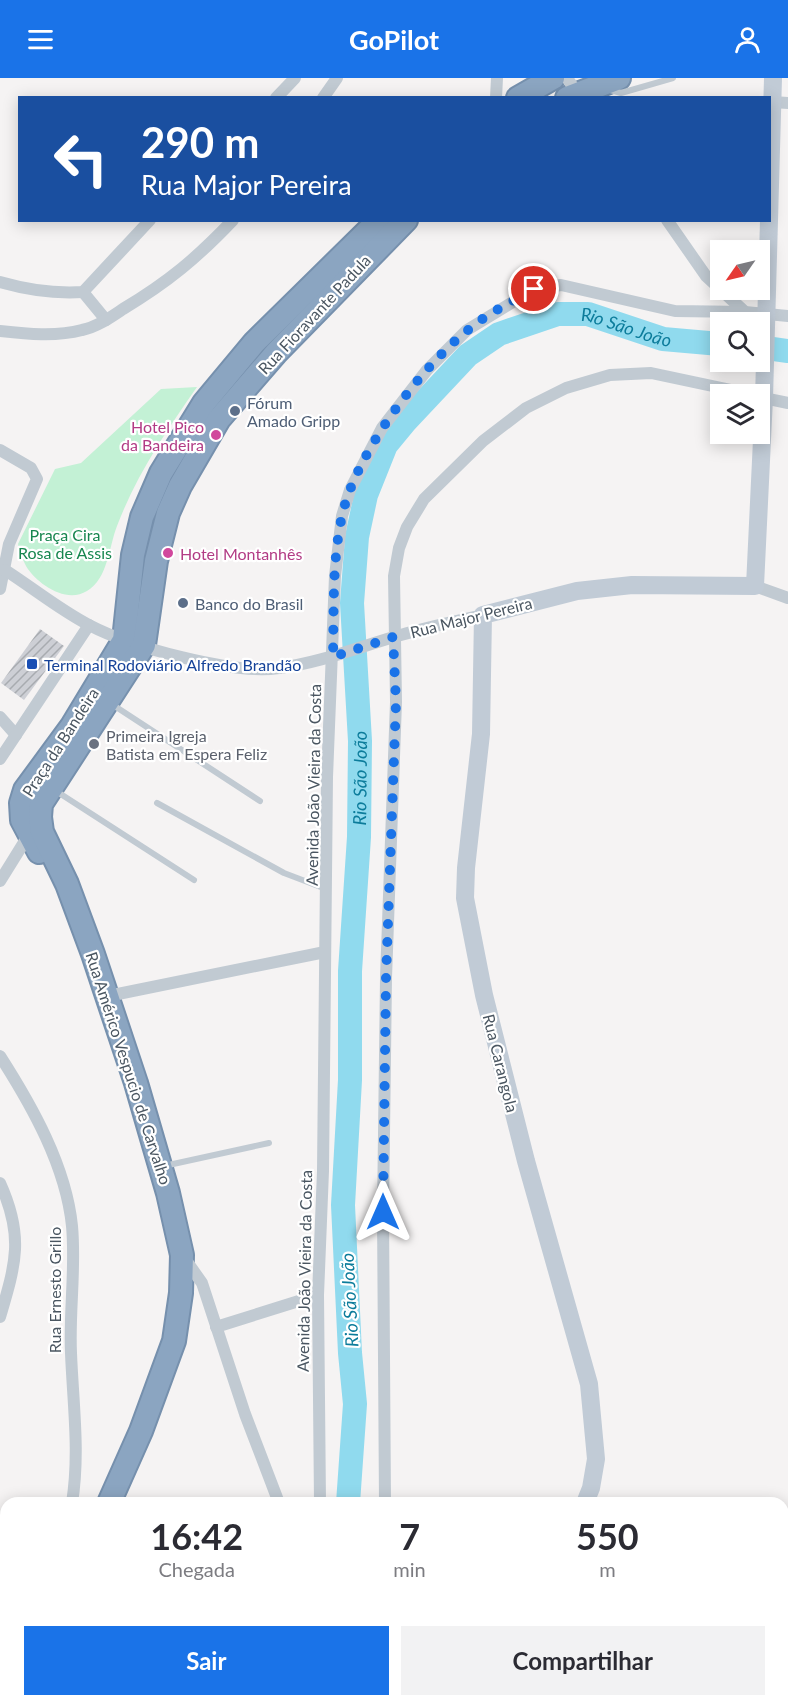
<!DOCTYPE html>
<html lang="pt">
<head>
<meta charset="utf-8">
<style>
	:root { --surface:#fff; --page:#f2f2f3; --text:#2b2b33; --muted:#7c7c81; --accent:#1a73e8 }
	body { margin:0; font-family:Lato,sans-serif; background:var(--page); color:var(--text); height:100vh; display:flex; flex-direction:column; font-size:22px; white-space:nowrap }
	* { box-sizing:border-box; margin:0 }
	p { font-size:20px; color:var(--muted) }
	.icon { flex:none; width:33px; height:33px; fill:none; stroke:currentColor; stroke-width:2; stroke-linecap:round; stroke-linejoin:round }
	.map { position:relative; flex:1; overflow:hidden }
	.drawer { position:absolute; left:0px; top:1419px; width:789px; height:210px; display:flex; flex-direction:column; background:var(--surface); border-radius:18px 18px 0 0; box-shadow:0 3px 15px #0003 }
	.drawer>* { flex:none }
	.guide { position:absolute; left:18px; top:18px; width:753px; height:126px; border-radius:0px; box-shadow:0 3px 15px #0003; background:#1a4fa0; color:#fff; overflow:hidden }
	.needle { width:39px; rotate:236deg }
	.fabs { position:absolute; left:710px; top:162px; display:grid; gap:12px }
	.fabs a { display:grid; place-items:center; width:60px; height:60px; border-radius:0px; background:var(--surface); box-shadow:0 3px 15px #0003; font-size:30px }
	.pin { position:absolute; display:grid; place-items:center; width:51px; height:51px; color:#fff; margin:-26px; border:3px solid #fff; border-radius:50%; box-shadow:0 2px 6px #0007 }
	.me { position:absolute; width:66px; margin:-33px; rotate:0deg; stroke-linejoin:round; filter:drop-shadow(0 0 4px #0008) }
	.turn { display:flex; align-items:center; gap:21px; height:126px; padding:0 24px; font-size:27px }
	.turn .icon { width:78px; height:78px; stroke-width:2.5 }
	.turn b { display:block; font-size:42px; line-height:51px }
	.eta { display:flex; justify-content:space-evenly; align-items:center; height:102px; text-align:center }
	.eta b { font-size:36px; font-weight:700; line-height:42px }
	.action { display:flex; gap:12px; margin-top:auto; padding:12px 24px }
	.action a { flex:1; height:69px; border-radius:0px; background:var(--accent); color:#fff; font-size:24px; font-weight:700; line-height:69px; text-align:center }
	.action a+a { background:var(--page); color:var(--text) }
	header { display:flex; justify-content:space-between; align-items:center; height:78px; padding:0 24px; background:var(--accent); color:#fff; font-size:27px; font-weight:700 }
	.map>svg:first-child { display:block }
</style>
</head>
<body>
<header><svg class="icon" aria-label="menu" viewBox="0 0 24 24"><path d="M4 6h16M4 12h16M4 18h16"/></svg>GoPilot<svg class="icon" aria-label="person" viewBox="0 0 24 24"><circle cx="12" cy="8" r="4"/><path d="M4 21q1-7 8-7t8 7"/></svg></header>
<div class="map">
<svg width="788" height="1629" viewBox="0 0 788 1629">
	<defs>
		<pattern id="building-hatch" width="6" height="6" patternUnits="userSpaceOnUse" patternTransform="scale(1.5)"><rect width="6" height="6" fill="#cdcfd5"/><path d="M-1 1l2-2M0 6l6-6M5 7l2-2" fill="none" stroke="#a8abb0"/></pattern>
	</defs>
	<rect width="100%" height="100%" fill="#f5f3f3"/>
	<path fill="#c3f1d5" d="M197,309C166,353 136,398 117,448C109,468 108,501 87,513C66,526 37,506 26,488C22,481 20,473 18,466L55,391L81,385L161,311Z"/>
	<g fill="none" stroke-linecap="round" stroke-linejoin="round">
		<g stroke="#90daee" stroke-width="24">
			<path d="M759,269L788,273"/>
			<path id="s1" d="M348,1425L355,1326L350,1275L343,1127L350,1002V893L359,759L360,663L352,525L357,459L366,417L386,367L405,344L468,277L499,256L558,236H588L663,261L720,266"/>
			<path d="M299,1629L301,1623"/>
		</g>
	</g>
	<path fill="url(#building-hatch)" d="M40,551L64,568L24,622L1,605Z"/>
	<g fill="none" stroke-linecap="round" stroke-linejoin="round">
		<defs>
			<g id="highway">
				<path d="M518,20L553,0"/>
				<path d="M567,20L619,0"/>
				<path d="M39,774L22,742L21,725L25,712L72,648L124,562L133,477L142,439L161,395L204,325L254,265L379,142"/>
				<path d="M109,1425L141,1353L174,1263L181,1215L182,1177L168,1115L136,1005L93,876L67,806L42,754L40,739L41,726L144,567L156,483L168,435L180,408L219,341L276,275L406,142"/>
				<path d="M0,1540L6,1536"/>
			</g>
		</defs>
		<use href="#highway" stroke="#7690ad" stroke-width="26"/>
		<g stroke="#c1cad2" stroke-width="6">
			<path d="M607,11L621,15L673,0"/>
			<path d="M110,625L260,723"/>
			<path d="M56,713L194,802"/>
			<path d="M157,725L284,795L326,811"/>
			<path d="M164,1088L269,1065"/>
		</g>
		<g stroke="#c1cad2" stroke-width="12">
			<path d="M567,0L580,19"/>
			<path d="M276,20L295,0"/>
			<path d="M323,20L337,0"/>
			<path d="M496,20L497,0"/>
			<path d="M773,24L788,25"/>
			<path d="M667,142L706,198L745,234L788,238"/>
			<path d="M0,204C28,212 54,216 83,214L150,142"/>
			<path d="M83,214L106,242"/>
			<path d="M0,253C27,256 56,259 82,252C97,249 111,239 123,231C168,204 197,180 233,142"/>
			<path d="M759,319L788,325"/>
			<path d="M0,372L31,390L37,401L9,466L0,511"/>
			<path d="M5,492C33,510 60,532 89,547C131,569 233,597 279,590C319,585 356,570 394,559C423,550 453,544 483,537"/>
			<path d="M755,508L788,520"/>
			<path d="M0,639L16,657"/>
			<path d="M0,681L89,547"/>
			<path d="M0,803L28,758"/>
			<path d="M108,918L325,874"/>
			<path d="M0,978C32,1028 66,1088 72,1148C76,1191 69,1233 71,1275C73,1326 80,1375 72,1425"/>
			<path d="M0,1105C24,1158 16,1185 0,1239"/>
			<path d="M183,1178L202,1205L245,1336L279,1425"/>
			<path d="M216,1249L318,1217"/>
			<path d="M320,1425L318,1217L323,1093L327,699L335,498L342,438L350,412L382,350L427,292L467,252L534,211L561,207L675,233L745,234"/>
			<path d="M385,1425L383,1134L386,900L396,624L394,498L399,470L407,449L424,421L483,363L526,330L566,310L610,297L651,295L750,316"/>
			<path d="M0,1614L6,1604"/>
			<path d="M62,1623L73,1629"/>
			<path d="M201,1623L212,1629"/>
			<path d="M269,1629L271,1623"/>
			<path d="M335,1629L337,1623"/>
			<path d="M406,1629L409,1623"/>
		</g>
		<g stroke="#c1cbd6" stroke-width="18">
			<path d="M585,1425L591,1410L596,1381L589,1306L526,1083L484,917L465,820L466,790L481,656L483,537L577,513L632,507L755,508L764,320L773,0"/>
			<path d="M473,1629L476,1623"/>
		</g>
		<use href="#highway" stroke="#8ba5c1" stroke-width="22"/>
	</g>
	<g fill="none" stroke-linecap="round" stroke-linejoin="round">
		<path stroke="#1a73e8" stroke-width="10" stroke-dasharray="0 18" d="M383,1134L386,900L396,624L393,559L333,579C334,532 332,483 342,438C355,377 420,290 468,252C488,235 512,224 534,211"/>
	</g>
	<g fill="#5c6f8a" stroke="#fff" stroke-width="2">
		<circle cx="235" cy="333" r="6"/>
		<circle cx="183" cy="525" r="6"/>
	</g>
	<g fill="#d1479c" stroke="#fff" stroke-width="2">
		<circle cx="216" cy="357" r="6"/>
		<circle cx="168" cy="475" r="6"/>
	</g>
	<rect fill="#1a4fb4" stroke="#fff" stroke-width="2" x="26" y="580" width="12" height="12" rx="3"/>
	<circle fill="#6b7280" stroke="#fff" stroke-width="2" cx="94" cy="666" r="6"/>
	<g text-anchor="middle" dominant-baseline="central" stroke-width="4.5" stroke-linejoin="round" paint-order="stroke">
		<g font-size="16" fill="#4a5661" stroke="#fff">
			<text transform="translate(314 236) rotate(-47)">Rua Fioravante Padula</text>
			<text transform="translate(471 539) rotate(-14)">Rua Major Pereira</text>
			<text transform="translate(60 664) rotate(-57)">Praça da Bandeira</text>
			<text transform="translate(313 707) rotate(-89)">Avenida João Vieira da Costa</text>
			<text transform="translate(501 985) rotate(76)">Rua Carangola</text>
			<text transform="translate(129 990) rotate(72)">Rua Américo Vespucio de Carvalho</text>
			<text transform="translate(304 1193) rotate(-89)">Avenida João Vieira da Costa</text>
			<text transform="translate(54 1212) rotate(-90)">Rua Ernesto Grillo</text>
		</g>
		<g font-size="16" fill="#4e5e75" stroke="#fff" text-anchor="start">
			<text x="247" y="324">Fórum<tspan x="247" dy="18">Amado Gripp</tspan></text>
			<text x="195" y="525">Banco do Brasil</text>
		</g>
		<g font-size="16" fill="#b23c85" stroke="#fff" text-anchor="end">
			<text x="204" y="348">Hotel Pico<tspan x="204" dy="18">da Bandeira</tspan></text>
			<text x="180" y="475" text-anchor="start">Hotel Montanhês</text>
		</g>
		<g font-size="16" fill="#17864f" stroke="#fff">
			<text x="65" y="456">Praça Cira<tspan x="65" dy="18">Rosa de Assis</tspan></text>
		</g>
		<g font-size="16" fill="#164399" stroke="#fff" text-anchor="start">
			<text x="44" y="586">Terminal Rodoviário Alfredo Brandão</text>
		</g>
		<g font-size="16" fill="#5b616d" stroke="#fff" text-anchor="start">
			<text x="106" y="657">Primeira Igreja<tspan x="106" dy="18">Batista em Espera Feliz</tspan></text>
		</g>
		<g font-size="18" font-style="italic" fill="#0c7c9b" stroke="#fff">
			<text stroke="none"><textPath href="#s1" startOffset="1356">Rio São João</textPath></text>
			<text stroke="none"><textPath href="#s1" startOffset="726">Rio São João</textPath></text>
			<text transform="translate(349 1222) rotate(-93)">Rio São João</text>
		</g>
	</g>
</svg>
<div class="fabs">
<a><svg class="needle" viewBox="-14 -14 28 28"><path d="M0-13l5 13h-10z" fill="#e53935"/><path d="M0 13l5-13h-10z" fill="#7c7c81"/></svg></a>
<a><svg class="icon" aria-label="search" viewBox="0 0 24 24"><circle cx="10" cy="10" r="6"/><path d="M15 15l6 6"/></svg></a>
<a><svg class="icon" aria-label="layers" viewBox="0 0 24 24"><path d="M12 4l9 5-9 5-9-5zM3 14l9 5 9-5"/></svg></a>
</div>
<div class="pin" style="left:534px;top:211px;background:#d93025"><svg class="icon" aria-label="arrive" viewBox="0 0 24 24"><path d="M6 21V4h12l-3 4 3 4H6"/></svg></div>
<svg class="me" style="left:383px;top:1134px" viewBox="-20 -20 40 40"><path d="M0-17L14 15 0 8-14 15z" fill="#1a73e8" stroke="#fff" stroke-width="4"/></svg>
<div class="guide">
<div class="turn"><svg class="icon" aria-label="left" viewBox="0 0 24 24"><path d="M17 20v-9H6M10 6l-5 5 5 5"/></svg><div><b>290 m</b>Rua Major Pereira</div></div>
</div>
<section class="drawer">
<div class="eta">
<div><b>16:42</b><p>Chegada</p></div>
<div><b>7</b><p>min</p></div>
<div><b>550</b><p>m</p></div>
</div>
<div class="action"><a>Sair</a><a>Compartilhar</a></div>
</section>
</div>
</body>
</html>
